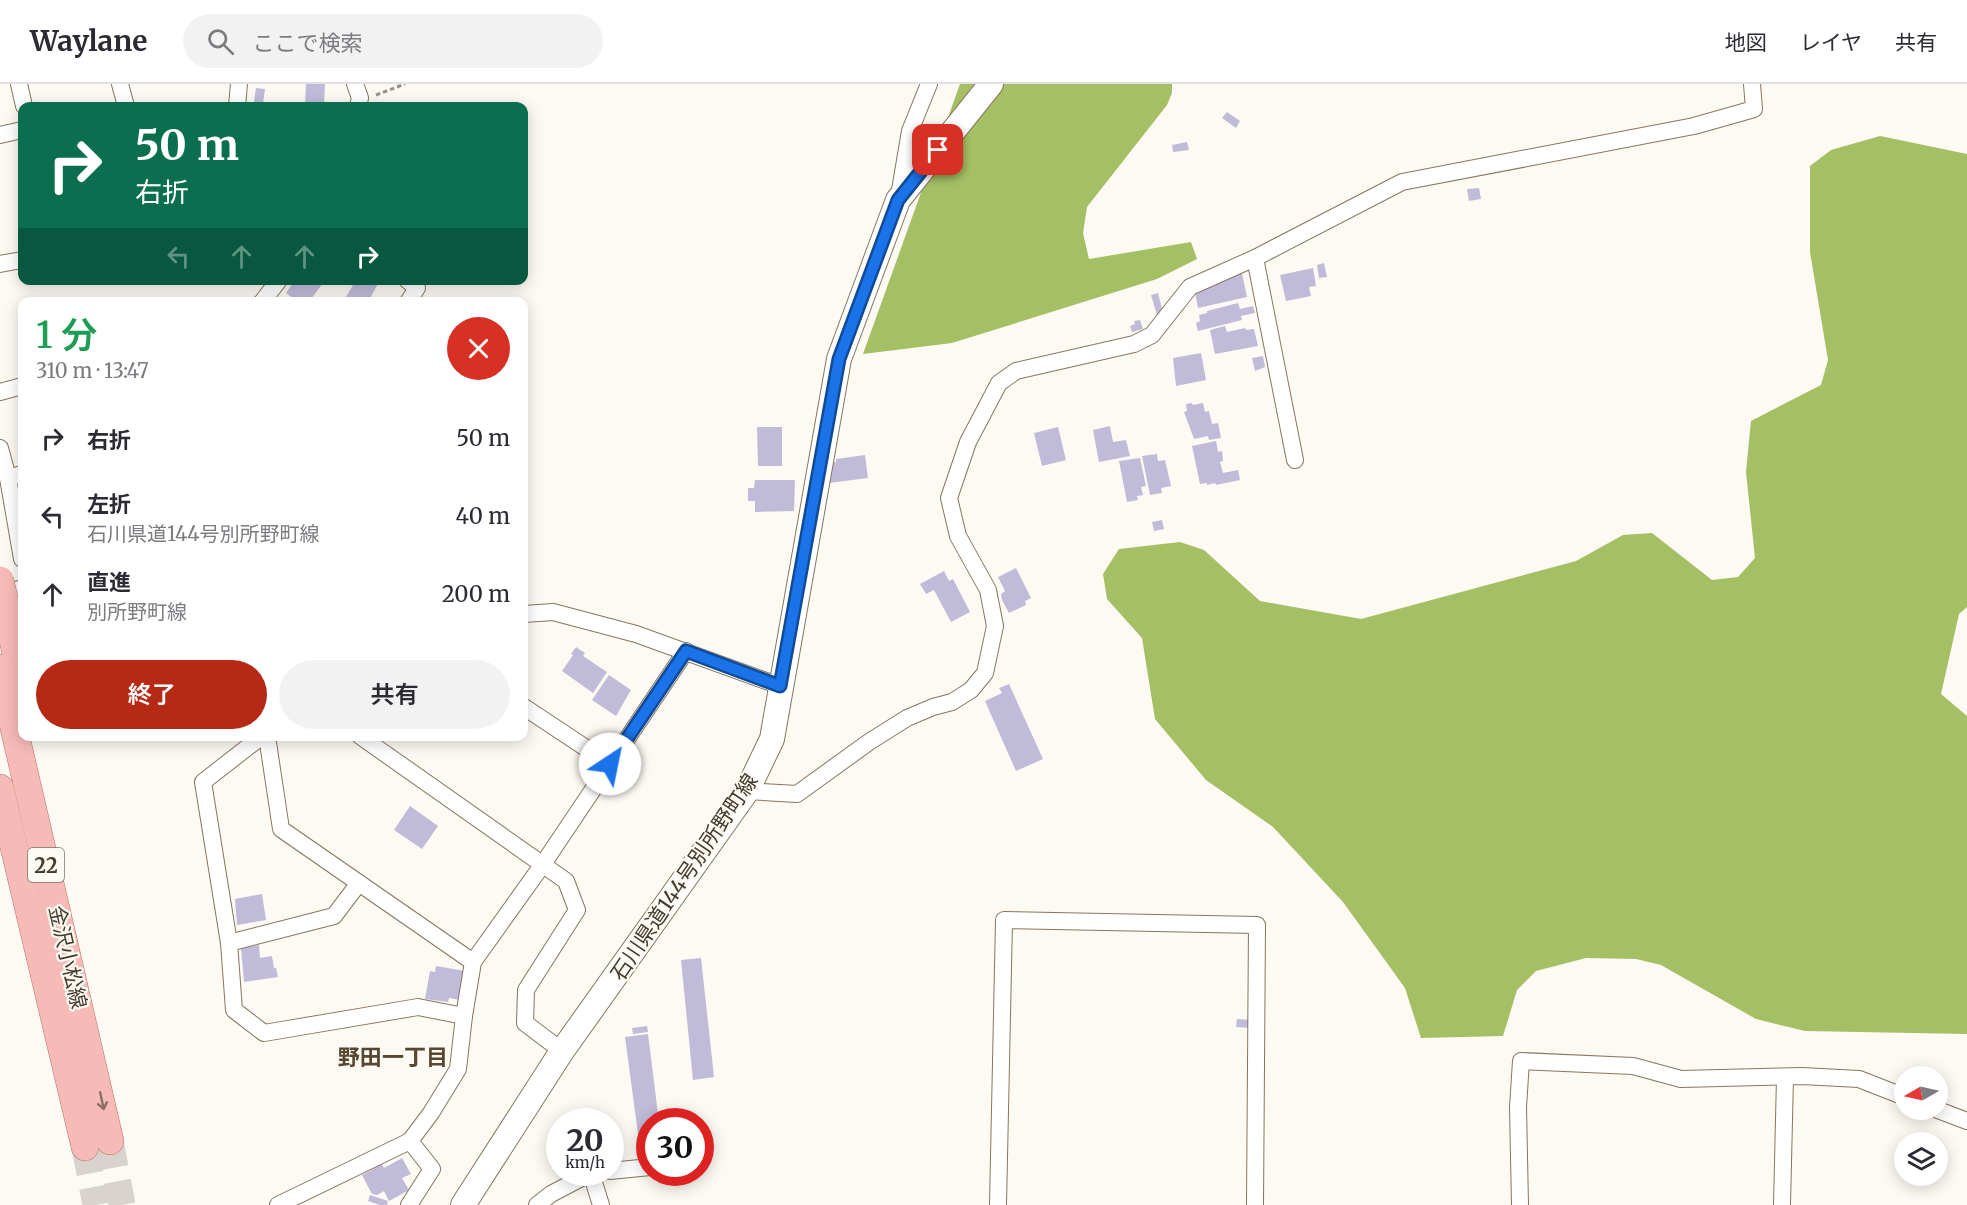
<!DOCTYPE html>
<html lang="ja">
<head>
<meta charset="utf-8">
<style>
	:root { --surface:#fff; --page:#f2f2f3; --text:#2b2b33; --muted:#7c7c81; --line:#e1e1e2; --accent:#b62914 }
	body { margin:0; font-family:Merriweather,"Noto Sans JP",serif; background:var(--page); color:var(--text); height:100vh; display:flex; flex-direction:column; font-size:22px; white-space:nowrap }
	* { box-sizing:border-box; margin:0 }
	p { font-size:20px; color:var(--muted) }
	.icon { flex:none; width:33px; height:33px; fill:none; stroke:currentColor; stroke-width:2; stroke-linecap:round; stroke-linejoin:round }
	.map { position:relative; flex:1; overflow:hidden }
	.drawer { position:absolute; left:18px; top:213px; width:510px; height:444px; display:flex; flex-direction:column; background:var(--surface); border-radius:12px; box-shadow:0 3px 15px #0003 }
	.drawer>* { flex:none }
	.banner { position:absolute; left:18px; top:18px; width:510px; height:183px; border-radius:12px; box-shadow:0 3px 15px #0003; background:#0b6e4f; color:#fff; overflow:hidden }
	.needle { width:39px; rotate:261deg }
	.buttons { position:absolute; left:1894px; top:982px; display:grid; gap:12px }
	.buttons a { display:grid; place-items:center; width:54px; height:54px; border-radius:50%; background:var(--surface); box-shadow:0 3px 15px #0003; font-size:30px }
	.speed { position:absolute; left:546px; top:1024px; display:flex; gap:12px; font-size:30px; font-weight:700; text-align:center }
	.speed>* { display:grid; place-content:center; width:78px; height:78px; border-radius:50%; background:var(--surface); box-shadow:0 3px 15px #0003; line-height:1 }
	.speed small { font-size:15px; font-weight:400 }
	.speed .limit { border:9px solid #d22; background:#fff; color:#111 }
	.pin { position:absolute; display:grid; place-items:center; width:51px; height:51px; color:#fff; margin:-26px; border-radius:12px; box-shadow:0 3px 9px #0006 }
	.me { position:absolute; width:66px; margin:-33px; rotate:34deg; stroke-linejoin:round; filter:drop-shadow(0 0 4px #0008) }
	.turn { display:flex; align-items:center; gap:21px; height:126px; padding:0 18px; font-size:27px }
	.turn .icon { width:78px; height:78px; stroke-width:2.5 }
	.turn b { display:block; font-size:42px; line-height:51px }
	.lanes { display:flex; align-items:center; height:57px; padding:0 18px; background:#0003; justify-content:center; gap:30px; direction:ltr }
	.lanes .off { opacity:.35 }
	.round { display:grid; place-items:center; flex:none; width:63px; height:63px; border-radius:32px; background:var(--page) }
	.summary { display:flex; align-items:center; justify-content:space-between; height:102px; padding:0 18px }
	h1 { font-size:36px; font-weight:600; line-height:45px; color:#1e9e55 }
	.button { display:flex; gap:12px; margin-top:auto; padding:12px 18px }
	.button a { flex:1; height:69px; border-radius:36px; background:var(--accent); color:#fff; font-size:24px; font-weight:600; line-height:69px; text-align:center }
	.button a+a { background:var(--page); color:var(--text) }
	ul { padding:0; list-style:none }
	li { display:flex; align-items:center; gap:18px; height:78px; padding:0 18px }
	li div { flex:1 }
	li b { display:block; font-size:22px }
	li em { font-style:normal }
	header { display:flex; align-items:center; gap:36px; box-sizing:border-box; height:84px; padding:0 30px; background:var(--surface); border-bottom:2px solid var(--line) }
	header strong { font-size:28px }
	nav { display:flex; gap:33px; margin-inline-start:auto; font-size:21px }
	.search { width:420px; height:54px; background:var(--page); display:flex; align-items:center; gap:15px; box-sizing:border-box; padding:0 21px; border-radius:33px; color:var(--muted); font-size:22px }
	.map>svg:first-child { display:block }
</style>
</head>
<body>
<header>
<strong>Waylane</strong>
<div class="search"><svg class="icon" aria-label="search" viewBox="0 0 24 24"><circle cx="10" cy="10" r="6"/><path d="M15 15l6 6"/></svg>ここで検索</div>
<nav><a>地図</a><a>レイヤ</a><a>共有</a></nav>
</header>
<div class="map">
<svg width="1967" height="1121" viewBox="0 0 1967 1121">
	<rect width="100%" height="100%" fill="#fdf9f3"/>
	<g fill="#a5bf65">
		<path d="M960,0H1172V9L1167,21L1087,123L1083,149L1089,175L1191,158L1197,175L1157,195L952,259L863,270Z"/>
		<path d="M1880,52L1967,70V523L1959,530L1941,610L1967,632V950L1805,947L1756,935L1661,881L1636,875L1586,874L1536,887L1517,906L1503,952L1421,954L1405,904L1343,818L1273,743L1206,696L1155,635L1142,554L1107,515L1103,490L1119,465L1180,458L1204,466L1260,517L1361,535L1576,477L1623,451L1652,449L1712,496L1738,493L1755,474L1746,388L1751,337L1821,301L1828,276L1810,168V82L1831,66Z"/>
	</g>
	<g fill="#c0bbd9">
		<path d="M306,0H325L324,22H305Z"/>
		<path d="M256,4L265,5L263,19L254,18Z"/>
		<path d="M1227,28L1240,37L1236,44L1222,34Z"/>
		<path d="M1187,58L1189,66L1173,68L1172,61Z"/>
		<path d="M1479,104L1481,115L1469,117L1467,105Z"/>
		<path d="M1324,179L1327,193L1319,194L1317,181Z"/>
		<path d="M1313,184L1316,202L1309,203L1311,212L1286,217L1280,191Z"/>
		<path d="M1241,185L1247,213L1198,224L1195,208L1223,197L1222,190Z"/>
		<path d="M295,196H325L309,218H298L286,209Z"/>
		<path d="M356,196H380L368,218H343Z"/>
		<path d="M1158,209L1163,229L1157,231L1151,211Z"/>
		<path d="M1238,219L1240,225L1253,222L1255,229L1241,232L1242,236L1198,247L1196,239L1200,237L1199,231L1207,229V227Z"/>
		<path d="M1140,236L1143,245L1132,248L1130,242L1135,240L1134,237Z"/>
		<path d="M1225,242L1227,248L1245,244L1246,246L1254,245L1258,262L1215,270L1210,246Z"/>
		<path d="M1201,269L1206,296L1176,302L1173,274Z"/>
		<path d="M1263,272L1265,283L1255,287L1252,274Z"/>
		<path d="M1192,319L1193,321L1203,319L1205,328L1209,327L1212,340L1218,339L1221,354L1209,356L1208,352L1194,355L1184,328L1187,327L1186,320Z"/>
		<path d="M1110,342L1113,358L1126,356L1130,372L1099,378L1093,346Z"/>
		<path d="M757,343H782V382H758Z"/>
		<path d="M1058,343L1066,376L1042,382L1034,349Z"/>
		<path d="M1216,357L1218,368L1222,367L1223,377L1220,378L1223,389L1238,386L1240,396L1216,401L1215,399L1207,401V399L1200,400L1192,362Z"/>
		<path d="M1157,370L1158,377L1165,376L1171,402L1161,404L1162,409L1150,411L1142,372Z"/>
		<path d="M865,371L868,394L829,399L828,389L832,388L831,378H836V375Z"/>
		<path d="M1140,374L1146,402L1141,403L1143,411L1137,412L1138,416L1127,418L1119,377Z"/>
		<path d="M755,396H795L794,427L755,428V417H748V404H754Z"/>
		<path d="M1162,436L1164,445L1154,447L1152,438Z"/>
		<path d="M1016,484L1031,514L1025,517L1026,521L1009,529L1002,516L1001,510L1005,507L998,493Z"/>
		<path d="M944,487L949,497L953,495L970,528L951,538L934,506L926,510L920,500Z"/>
		<path d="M576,563L585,569L583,572L607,588L593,609L562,587L573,571L571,570Z"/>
		<path d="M609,591L631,606L616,632L592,616Z"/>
		<path d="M1009,600L1043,675L1016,687L985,617L1002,609L999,604Z"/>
		<path d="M410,722L438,742L422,765L394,746Z"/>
		<path d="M262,810L266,836L237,841L235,815Z"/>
		<path d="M259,861L260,874L272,872L274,884H276L278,893L244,898L241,864Z"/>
		<path d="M701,874L714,993L693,996L681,876Z"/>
		<path d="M436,882L465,887L460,916L449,914L448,918L425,915L430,887L435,888Z"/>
		<path d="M1237,935L1253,936V944L1236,943Z"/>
		<path d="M647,942L648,948L633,950L632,944Z"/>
		<path d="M648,950L659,1038H650V1071L641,1072L625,953Z"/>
		<path d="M402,1074L411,1090L402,1094L409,1106L389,1117L384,1107L377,1111L372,1110L362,1091L382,1080L384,1084Z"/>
		<path d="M370,1111L388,1117L387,1121H380L368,1117Z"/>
	</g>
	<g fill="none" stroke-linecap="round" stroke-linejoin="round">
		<g stroke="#d8d3cc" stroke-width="27" stroke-dasharray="27 14" stroke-linecap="butt">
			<path d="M110,1057L122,1121"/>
			<path d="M85,1063L96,1121"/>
		</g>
		<defs>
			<g id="street">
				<path d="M19,0L24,22"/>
				<path d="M120,0L126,22H123"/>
				<path d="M355,0L360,14L358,22"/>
				<path d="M237,22L239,0"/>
				<path d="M0,51L22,46"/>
				<path d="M899,112L910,47L929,0"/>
				<path d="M1255,174L1295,376"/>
				<path d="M0,180L22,176"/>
				<path d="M407,196L417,204L408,218"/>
				<path d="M262,218L279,196"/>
				<path d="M0,308L22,302"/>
				<path d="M0,364L8,394L22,390"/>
				<path d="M8,394L22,475"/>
				<path d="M0,512L22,504"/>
				<path d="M524,530L553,528L636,550L780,602"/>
				<path d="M524,623L610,680"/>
				<path d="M262,652L203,698L229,859L234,926L264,949L418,923L464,932"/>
				<path d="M267,652L281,745L473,878"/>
				<path d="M360,652L566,797L577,826L526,906L525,939L562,967"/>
				<path d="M747,707L797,710L869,658L907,634L933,623L952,618L971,606L985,589L995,542L988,506L958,452L949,414L968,358L999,299L1016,287L1134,260L1152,251L1190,203L1255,174L1402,98L1694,42L1754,25L1752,0"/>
				<path d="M229,859L334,832L359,799"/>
				<path d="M1938,1026L1967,1037"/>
				<path d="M610,1087L650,1083"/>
				<path d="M591,1089L601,1121"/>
				<path d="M278,1121L410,1057"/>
				<path d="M409,1121L432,1085L410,1057L431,1029L458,985L464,932L473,878L543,780L686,567"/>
				<path d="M537,1121L551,1110L591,1089"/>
				<path d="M998,1121L1004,836L1257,841L1255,1121"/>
				<path d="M1520,1121L1518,1023L1521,977L1633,982L1681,995L1802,992L1859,995L1905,1013"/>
				<path d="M1782,1121L1785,993"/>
			</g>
			<path id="secondary" d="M463,1121L562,967L747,707L772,655L839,275L898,116L991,0"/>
			<g id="primary">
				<path d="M5,518L22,599"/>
				<path d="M0,584L110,1057"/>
				<path d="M0,704L85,1063"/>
			</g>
		</defs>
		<use href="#street" stroke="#87765d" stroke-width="18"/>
		<use href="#secondary" stroke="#87765d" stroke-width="26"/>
		<use href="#primary" stroke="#b47169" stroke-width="28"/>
		<path stroke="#979188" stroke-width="3" stroke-dasharray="4.5 3" stroke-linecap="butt" d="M376,11L405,0"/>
		<use href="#street" stroke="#fff" stroke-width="16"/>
		<use href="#secondary" stroke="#fff" stroke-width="24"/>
		<use href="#primary" stroke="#f7bbb7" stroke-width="27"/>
		<defs>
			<path id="primary-bridge" d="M0,496L5,518"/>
		</defs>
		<use href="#primary-bridge" stroke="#b47169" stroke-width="28" stroke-linecap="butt"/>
		<use href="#primary-bridge" stroke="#f7bbb7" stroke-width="27"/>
	</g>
	<defs><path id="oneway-shaft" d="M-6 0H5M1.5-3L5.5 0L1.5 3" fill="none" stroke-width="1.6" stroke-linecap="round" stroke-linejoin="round" transform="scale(1.5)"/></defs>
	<use stroke="#8b6e66" href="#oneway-shaft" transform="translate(102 1017) rotate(78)"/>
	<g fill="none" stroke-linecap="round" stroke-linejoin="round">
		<defs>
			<path id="route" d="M610,680L686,567L780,602L839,275L898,116L938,66"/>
		</defs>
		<use href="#route" stroke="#114b97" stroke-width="15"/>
		<use href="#route" stroke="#1a73e8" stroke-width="10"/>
	</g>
	<g text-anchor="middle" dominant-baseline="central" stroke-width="4.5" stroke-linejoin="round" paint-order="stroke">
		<rect fill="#fdf9f3" stroke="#7b746a" stroke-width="1.5" x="28" y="764" width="36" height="34" rx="4.5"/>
		<g font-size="20" font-weight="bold" fill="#433b30">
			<text x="46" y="781">22</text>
		</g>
		<g font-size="21" fill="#433b30" stroke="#fdf9f3">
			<text transform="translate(684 793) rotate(-56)">石川県道144号別所野町線</text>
			<text transform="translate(68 873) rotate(77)">金沢小松線</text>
		</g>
		<g font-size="22" font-weight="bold" fill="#574730" stroke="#fdf9f3">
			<text x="393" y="973">野田一丁目</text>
		</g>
	</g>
</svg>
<div class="buttons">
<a><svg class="needle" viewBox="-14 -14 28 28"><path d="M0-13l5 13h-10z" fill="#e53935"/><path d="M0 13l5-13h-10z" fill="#7c7c81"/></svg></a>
<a><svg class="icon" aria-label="layers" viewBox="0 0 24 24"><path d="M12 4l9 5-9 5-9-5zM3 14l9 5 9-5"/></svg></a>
</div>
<div class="speed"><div>20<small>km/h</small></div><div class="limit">30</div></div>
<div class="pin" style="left:938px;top:66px;background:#d93025"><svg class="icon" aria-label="arrive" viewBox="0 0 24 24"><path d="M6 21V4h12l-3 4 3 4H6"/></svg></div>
<svg class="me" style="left:610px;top:680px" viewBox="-20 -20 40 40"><circle r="19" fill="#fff"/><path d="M0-13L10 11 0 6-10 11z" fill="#1a73e8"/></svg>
<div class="banner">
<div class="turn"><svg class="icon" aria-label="right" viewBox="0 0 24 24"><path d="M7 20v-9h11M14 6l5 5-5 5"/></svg><div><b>50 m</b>右折</div></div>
<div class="lanes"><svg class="icon off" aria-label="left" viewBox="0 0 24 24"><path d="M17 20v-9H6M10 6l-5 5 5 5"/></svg><svg class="icon off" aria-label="ahead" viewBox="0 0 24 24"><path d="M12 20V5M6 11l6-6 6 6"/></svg><svg class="icon off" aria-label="ahead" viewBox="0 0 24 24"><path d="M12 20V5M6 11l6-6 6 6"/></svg><svg class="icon" aria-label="right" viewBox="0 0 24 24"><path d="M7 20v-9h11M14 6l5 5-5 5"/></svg></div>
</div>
<section class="drawer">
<div class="summary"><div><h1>1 分</h1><p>310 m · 13:47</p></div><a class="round" style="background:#d93025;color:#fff"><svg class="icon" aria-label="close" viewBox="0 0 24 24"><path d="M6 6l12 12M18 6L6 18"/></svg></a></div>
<ul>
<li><svg class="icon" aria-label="right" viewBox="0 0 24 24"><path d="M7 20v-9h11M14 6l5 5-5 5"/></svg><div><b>右折</b></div><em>50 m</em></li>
<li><svg class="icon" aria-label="left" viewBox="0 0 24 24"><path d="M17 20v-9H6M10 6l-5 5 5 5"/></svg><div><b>左折</b><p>石川県道144号別所野町線</p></div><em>40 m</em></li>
<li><svg class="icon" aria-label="ahead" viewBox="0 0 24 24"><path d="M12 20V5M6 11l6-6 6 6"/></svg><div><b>直進</b><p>別所野町線</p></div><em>200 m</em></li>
</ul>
<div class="button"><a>終了</a><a>共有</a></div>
</section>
</div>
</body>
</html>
